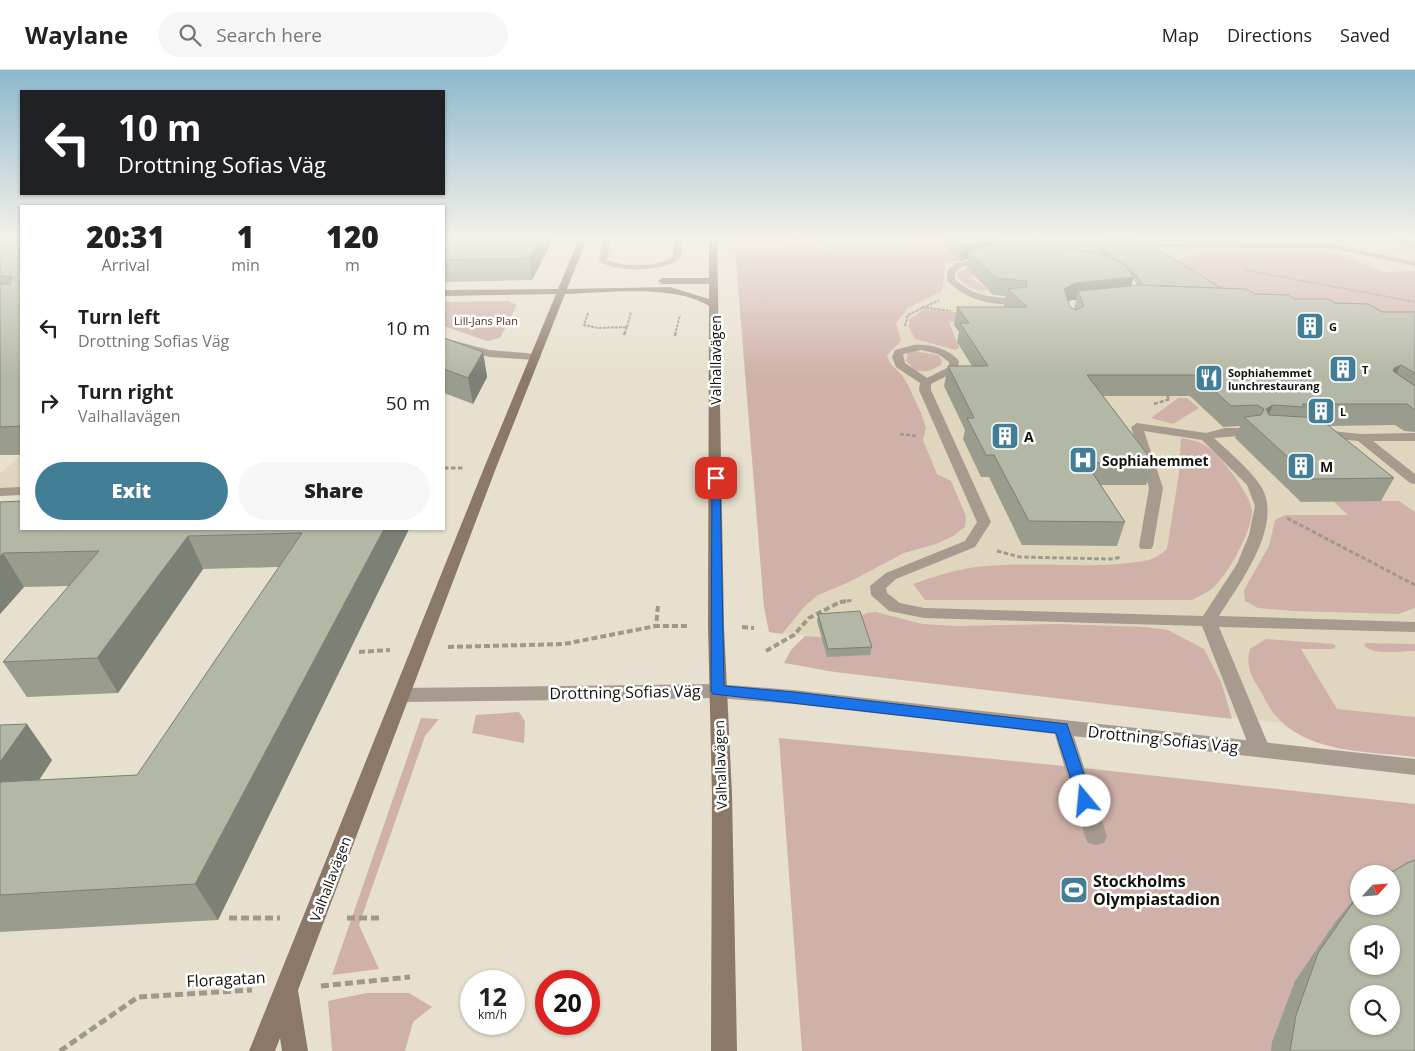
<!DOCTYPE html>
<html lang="en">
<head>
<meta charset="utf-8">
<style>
	:root { --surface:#fff; --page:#f6f6f6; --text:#222; --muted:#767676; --line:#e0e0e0; --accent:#427f96 }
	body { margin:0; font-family:"Open Sans",sans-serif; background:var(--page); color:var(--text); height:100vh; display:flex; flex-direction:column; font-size:19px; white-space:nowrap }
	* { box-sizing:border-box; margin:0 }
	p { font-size:16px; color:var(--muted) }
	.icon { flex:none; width:28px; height:28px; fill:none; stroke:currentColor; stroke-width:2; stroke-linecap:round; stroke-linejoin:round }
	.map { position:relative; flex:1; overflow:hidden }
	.panel { position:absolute; left:20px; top:135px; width:425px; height:325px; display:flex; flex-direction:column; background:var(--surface); border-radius:0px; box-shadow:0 1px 4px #0004 }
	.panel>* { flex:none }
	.hud { position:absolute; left:20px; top:20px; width:425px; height:105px; border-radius:0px; box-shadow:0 1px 4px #0004; background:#202124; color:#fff; overflow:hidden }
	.needle { width:32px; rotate:64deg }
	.buttons { position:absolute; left:1350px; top:795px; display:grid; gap:10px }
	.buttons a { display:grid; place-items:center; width:50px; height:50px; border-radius:50%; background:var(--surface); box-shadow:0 1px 4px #0004; font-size:25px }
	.speed { position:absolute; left:460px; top:900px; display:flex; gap:10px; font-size:25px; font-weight:700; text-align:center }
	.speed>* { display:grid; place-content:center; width:65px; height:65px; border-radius:50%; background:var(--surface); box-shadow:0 1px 4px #0004; line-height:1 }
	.speed small { font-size:12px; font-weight:400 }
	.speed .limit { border:8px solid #d22; background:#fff; color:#111 }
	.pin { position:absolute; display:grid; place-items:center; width:42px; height:42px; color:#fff; margin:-21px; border-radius:10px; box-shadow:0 2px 8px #0006 }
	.me { position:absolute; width:55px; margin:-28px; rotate:343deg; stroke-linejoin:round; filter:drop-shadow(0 0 4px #0008) }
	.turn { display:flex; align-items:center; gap:18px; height:105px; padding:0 15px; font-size:22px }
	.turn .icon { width:65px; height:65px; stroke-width:2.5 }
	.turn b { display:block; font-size:35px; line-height:42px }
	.eta { display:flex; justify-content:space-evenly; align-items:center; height:85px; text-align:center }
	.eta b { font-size:30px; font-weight:800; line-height:35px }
	.cta { display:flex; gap:10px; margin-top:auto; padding:10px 15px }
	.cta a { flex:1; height:58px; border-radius:30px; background:var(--accent); color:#fff; font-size:20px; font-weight:800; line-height:58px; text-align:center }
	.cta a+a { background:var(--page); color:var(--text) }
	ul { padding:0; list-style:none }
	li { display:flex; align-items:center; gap:15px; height:75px; padding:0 15px }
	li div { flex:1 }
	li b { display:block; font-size:19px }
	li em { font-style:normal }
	header { display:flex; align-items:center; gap:30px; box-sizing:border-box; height:70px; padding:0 25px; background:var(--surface); border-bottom:1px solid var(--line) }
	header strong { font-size:24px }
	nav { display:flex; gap:28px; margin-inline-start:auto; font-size:18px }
	.search { width:350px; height:45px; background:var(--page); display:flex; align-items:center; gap:12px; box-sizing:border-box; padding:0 18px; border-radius:28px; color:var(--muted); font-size:19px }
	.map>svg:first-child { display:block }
</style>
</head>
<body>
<header>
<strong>Waylane</strong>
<div class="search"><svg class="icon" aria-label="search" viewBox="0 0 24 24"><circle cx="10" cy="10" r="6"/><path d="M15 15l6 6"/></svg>Search here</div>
<nav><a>Map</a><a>Directions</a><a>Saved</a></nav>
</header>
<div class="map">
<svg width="1415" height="981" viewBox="0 0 1415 981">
	<rect width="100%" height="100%" fill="#e7e0ce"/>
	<g fill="#e0d6bd">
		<path d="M734,169H1415V201L1384,202L1337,183H1199L1164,194L1415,244V668L835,602L821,567L769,562L764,537Z"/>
		<path d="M21,385V423L0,424V404Z"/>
	</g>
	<g fill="#cfb1a9" fill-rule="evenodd">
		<path d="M1037,173L1071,175L1176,190L1199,183H1337L1384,202L1415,201V249L1333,233L1235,229L1199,204L1169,202L1034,177Z"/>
		<path d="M1017,174L1014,180L946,193L942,221L908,238L896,253L901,271L887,285L890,293L901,304L907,313L921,343L926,358L923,370L937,404L951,411L966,446L965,457L953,466L936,474L904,483L849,512L818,525L804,537L782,564L769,562L764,537L735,178L809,175L823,182L985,178Z"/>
		<path d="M978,194L975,206L972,208L988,220H983L985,222L970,218L957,206L958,202Z"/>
		<path d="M508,231L517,235L500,268L487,271L444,256V232Z"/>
		<path d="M924,239L970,244L972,249L949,252L959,278L955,280L915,269L909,257V250Z"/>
		<path d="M914,281L938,285L942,290L941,295L929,301H916L906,291L908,283Z"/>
		<path d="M1178,328H1187L1199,338L1173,354L1151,348Z"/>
		<path d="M1181,368C1190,370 1199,371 1206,376C1220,385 1251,424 1252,441C1252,461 1229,502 1215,516C1209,522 1199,526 1192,530H925L913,514C933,507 954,500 976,497C1031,490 1095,501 1148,490C1156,488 1161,484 1167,479L1179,403Z"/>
		<path d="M1333,431H1399L1415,442V538L1398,544L1294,541L1258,538L1245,531L1244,520L1269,476L1275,450L1285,445H1348Z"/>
		<path d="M876,542L922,554L958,556L1057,554L1144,557L1168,560L1204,579L1221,612L1232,649L835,602L784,593L791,580L805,566L821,567L867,543Z"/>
		<path d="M1266,569L1334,574L1336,577L1332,579H1301L1337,639L1415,647V687C1369,681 1308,684 1275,645C1269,638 1265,629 1261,622C1252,607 1245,596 1250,579Z"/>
		<path d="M1366,573L1415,574V581C1402,581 1373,586 1364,575Z"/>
		<path d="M519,642L525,651L524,673L472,663L476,645Z"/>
		<path d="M421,648L439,649L425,666L359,855L379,899L332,905Z"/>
		<path d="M779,668L1074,697L1415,734V981H802ZM1359,804H1391V836H1359ZM1359,864H1391V896H1359ZM1359,924H1391V956H1359Z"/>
		<path d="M366,923H409L432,937L413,952L405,981H332L328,931Z"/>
	</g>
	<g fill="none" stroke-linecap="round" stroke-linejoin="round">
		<g stroke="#9e998b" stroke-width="2" stroke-dasharray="3 1" stroke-linecap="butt">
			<path d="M826,176L834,178L947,175"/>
			<path d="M1246,200L1415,232"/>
			<path d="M922,237L951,241"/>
			<path d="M588,243L584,255L598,258L627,257L625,261"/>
			<path d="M905,256L908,245L939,230"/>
			<path d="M627,257L631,242"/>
			<path d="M676,261L680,245"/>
		</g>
		<g stroke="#9e998b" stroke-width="2.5" stroke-dasharray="4 2" stroke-linecap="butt">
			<path d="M624,265L626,260"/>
			<path d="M675,266L676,260"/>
			<path d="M1154,334L1170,329L1167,326"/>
			<path d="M900,364L917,366"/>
		</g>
		<g stroke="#9e998b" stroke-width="3" stroke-dasharray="4.5 2.5" stroke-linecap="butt">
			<path d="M444,398H463"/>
			<path d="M1287,448L1415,515"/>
			<path d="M997,481L1020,487L1111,489L1122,487"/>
			<path d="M840,532L854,530"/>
		</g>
		<g stroke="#9e998b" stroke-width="4" stroke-dasharray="6 3" stroke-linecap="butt">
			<path d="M658,536L656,556H689"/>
			<path d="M742,557L754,558"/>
			<path d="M448,577L564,574L656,556"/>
			<path d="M766,581L794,565L809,548L840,532L848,531"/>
			<path d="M359,582L390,580"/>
		</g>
		<g stroke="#9e998b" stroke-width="5" stroke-dasharray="8 4" stroke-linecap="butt">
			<path d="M229,848H280"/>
			<path d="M347,848H379"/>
			<path d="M321,916L410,907"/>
			<path d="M60,981L138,927L252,920"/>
		</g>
		<g fill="#a79a8f" fill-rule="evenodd">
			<path d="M603,169H611L607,190C624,197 658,198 673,186L675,169H683L681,187C669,202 614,203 599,191Z"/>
			<path d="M808,169L804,171L713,174L709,172L713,170Z"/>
			<path d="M1025,169H1049L1032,173V182L1042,183V187L1025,186Z"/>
			<path d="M987,187L991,189L990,191L961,197L955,202V209C973,227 995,228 1019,228L1022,229V233C997,238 964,230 947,210V201L955,193Z"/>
			<path d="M914,275C930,274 948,278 959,291L958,300L931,314V320L991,452L975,477L896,509L886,518L887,523L900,533L924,538L1203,546L1237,494L1249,465L1255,436L1247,415L1202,370L1144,361L1163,418L1153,476L1151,479H1141L1139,476L1149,418L1131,357L1137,353L1206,363L1225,358H1248L1254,362L1252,365L1214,368C1229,382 1246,396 1258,412C1288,450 1240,513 1219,546L1415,552V562L1219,557L1270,679L1267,684L1260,687L1253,684L1250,679L1202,556L924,548L889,541L871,525L870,516L886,503L965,471L977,452L919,320L920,313L896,297L892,287L895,280ZM921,280L938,284L949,292V297L927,308L905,293L903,284Z"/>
			<path d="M1321,360L1361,364L1415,363V371H1373L1415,404V414L1410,413L1358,371L1317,367L1315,364Z"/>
			<path d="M1062,651L1069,653L1071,658L1107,766L1104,773L1096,775L1088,773L1085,766L1053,658L1055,653Z"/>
		</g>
		<g fill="#a79a8f" fill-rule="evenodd">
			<path d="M1054,169L1118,174H1331L1415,192V196L1331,178L1087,177Z"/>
			<path d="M444,268L489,280L536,284L541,287L536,290L489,287L444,274Z"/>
			<path d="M21,417V425L0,426V418Z"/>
			<path d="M718,614L794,620L1415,689V705L794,634L718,628L402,632L396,630L393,625L396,620L402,618Z"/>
		</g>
		<path fill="#8b7868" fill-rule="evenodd" d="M579,169H587L567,219L670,217L709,229V214H662L658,211L662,208H709V169H717L724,556L732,725L737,981H711L712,725L708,556L709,236C673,214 607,223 565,224L496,398L298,920L308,981H282L280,968L275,981H249L484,398L556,224L444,226V220L558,219Z"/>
	</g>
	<g fill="#9a9d8e" fill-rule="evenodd">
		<rect x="0" y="169" width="21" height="216"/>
		<path d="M444,169H553L532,210L444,212Z"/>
		<path d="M938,169H1005L1004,174L1104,184L1097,179L1098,174L1221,218L1255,224L1335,233L1382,242H1415V362L1404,361L1395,355L1328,356L1394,408L1381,431L1301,432L1235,368L1240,356L1223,357L1190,326H1103L1154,393L1146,415H1101L1125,452L1117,476L1022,475L989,407H981L963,369L965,360L944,316L948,296H972L957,272L959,262L954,255L957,237H1005L1004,236L1006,226L993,225L967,198L968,189L960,191ZM1133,209L1135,211L1137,216H1131ZM1071,230H1076L1074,239L1070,237L1068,232Z"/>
		<path d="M1082,169H1138L1137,172Z"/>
		<path d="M1386,169H1415V180Z"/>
		<path d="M444,268L483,282L487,307L473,334L444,323Z"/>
		<path d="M0,432L21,459H409L218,850L0,862V655L52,690L39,710L137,705L279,497L203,499L118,623L27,627L3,592L69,516L24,517L0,544Z"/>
		<path d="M818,544L872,577L870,585L827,587L817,551Z"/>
		<path d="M1359,823L1415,981H1271L1272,972L1295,911L1336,851Z"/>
	</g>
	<g fill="#7d8074">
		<path d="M540,169H553L532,210L530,188Z"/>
		<path d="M1001,169H1005L1002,181L969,182L968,189L960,191L962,177Z"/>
		<path d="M1134,207L1128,224L1078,221L1076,230H1071L1059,236L1064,219L1075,213Z"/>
		<path d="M483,282L487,307L473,334L468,308Z"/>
		<path d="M1401,295L1391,315L1394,298Z"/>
		<path d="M1273,335L1264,356L1257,360L1266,339Z"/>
		<path d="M384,459H409L218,850L195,814Z"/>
		<path d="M188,466L203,499L118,623L97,588Z"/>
		<path d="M3,483L24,517L0,544V487Z"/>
		<path d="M27,654L52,690L14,749L0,731V692Z"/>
	</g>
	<g fill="#b3b7a5" stroke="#7d8074" fill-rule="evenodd">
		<path d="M0,169H21V356L0,357V214H10L12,207L0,206Z"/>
		<path d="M444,169H540L530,188L444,190Z"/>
		<path d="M954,169H1001L962,177Z"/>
		<path d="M1014,173L1017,175H1044L1102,184L1126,195L1134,207L1075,213L1064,219L1070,237L1076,240L1084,236L1078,221L1141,215L1246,219L1255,224L1288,225L1295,229H1329L1335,233L1368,234L1382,242H1415V303L1401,295L1394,298L1393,301L1415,316V340L1407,334H1302L1305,337L1273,335L1266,339L1269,345L1319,348L1394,408L1312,409L1244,347L1261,345L1264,339L1257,335L1231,336L1198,305H1087L1154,393H1086L1125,452L1029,451L994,385H986L967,348H974L948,296H988L960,253H969L957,237H1027L1008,219L1026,217L1027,211L996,208L969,182L986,176Z"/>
		<path d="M1098,174H1150L1221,218L1142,215L1137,206L1128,199L1126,195L1102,184H1112Z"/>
		<path d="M444,268L483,282L468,308L444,299Z"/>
		<path d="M21,431V459H384L195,814L0,825V712L137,705L302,463L188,466L97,588L3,592L99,481L3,483L0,487V432Z"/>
		<path d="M860,541L872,577L828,579L818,544Z"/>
		<path d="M27,654L0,692V655Z"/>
		<path d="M1415,790V981H1290L1296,945L1318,883L1359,824V836H1391V804H1389L1407,793ZM1359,864H1391V896H1359ZM1359,924H1391V956H1359Z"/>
	</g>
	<linearGradient id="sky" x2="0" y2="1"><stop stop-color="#8db8cd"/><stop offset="0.55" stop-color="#f4f1e9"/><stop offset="1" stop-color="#f4f1e9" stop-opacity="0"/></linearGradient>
	<rect width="1415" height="306" fill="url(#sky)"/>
	<path fill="#1a73e8" stroke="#114b97" d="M712,405L720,408L724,616L794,622L1067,654L1093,731L1091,736L1085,738L1080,736L1078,731L1056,663L713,624L711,621Z"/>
	<defs>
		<symbol id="building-square" viewBox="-11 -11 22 22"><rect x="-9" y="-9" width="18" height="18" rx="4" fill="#427f96" stroke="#fff"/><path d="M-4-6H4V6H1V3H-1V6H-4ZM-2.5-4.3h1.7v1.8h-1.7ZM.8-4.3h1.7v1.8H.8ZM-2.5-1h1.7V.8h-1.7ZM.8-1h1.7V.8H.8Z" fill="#fff"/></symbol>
		<symbol id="restaurant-square" viewBox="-11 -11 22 22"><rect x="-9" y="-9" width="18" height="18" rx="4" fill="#427f96" stroke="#fff"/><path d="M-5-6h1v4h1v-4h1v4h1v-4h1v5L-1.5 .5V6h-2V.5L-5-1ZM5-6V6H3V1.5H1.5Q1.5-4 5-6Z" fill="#fff"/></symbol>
		<symbol id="hospital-square" viewBox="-11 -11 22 22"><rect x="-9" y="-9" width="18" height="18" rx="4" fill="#427f96" stroke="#fff"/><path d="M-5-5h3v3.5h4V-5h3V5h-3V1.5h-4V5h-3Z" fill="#fff"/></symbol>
		<symbol id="stadium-square" viewBox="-11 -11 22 22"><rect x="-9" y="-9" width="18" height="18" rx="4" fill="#427f96" stroke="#fff"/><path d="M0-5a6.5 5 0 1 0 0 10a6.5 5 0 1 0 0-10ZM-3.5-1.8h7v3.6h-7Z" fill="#fff"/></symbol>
	</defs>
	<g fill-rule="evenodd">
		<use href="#building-square" x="1294" y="240" width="32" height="32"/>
		<use href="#building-square" x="1327" y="283" width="32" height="32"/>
		<use href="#restaurant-square" x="1193" y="292" width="32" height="32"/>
		<use href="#building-square" x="1305" y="325" width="32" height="32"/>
		<use href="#building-square" x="989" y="350" width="32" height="32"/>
		<use href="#hospital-square" x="1067" y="374" width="32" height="32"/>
		<use href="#building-square" x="1285" y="380" width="32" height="32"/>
		<use href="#stadium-square" x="1058" y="804" width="32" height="32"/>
	</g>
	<g text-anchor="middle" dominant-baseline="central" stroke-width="5" stroke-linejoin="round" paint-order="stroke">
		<g font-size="11" fill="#5e2b1e" stroke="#fff">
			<text x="486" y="250">Lill-Jans Plan</text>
		</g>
		<g font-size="11" font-weight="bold" fill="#13110b" stroke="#fff" text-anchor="start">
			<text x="1329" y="256">G</text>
			<text x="1362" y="299">T</text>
			<text x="1228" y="302">Sophiahemmet<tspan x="1228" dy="13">lunchrestaurang</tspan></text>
			<text x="1340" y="341">L</text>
		</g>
		<g font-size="14" fill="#13110b" stroke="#fff">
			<text transform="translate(715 290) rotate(-90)">Valhallavägen</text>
			<text transform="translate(720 695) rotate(-92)">Valhallavägen</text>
			<text transform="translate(330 809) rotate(-69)">Valhallavägen</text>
		</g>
		<g font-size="14" font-weight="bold" fill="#13110b" stroke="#fff" text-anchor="start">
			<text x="1024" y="366">A</text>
			<text x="1102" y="390">Sophiahemmet</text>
			<text x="1320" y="396">M</text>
		</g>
		<g font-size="16" fill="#13110b" stroke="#fff">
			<text transform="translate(625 622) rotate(-1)">Drottning Sofias Väg</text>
			<text transform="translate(1163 669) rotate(6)">Drottning Sofias Väg</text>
			<text transform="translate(226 909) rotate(-3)">Floragatan</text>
		</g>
		<g font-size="16" font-weight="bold" fill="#13110b" stroke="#fff" text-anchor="start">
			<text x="1093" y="811">Stockholms<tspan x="1093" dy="18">Olympiastadion</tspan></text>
		</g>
	</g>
</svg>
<div class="buttons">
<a><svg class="needle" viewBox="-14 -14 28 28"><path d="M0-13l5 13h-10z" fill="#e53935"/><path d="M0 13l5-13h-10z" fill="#767676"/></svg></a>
<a><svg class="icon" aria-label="sound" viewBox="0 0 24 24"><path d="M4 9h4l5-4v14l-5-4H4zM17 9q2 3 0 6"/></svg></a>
<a><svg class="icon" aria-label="search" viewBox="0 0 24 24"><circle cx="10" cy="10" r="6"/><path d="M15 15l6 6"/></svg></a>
</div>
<div class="speed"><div>12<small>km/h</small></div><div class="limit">20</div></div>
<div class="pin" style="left:716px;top:408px;background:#d93025"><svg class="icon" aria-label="arrive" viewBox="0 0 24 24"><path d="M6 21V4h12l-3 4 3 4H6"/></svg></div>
<svg class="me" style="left:1085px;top:731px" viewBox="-20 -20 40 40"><circle r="19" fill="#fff"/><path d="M0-13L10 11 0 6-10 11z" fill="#1a73e8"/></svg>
<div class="hud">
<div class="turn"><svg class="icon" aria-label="left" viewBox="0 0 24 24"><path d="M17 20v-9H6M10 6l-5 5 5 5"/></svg><div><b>10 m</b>Drottning Sofias Väg</div></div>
</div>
<section class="panel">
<div class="eta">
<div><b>20:31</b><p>Arrival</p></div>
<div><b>1</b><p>min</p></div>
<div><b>120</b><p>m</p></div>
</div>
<ul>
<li><svg class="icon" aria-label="left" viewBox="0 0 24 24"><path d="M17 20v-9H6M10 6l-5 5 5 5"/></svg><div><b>Turn left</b><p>Drottning Sofias Väg</p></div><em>10 m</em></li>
<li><svg class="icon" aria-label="right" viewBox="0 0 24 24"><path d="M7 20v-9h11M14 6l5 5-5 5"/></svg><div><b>Turn right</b><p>Valhallavägen</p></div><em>50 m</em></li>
</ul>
<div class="cta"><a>Exit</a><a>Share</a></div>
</section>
</div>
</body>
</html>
